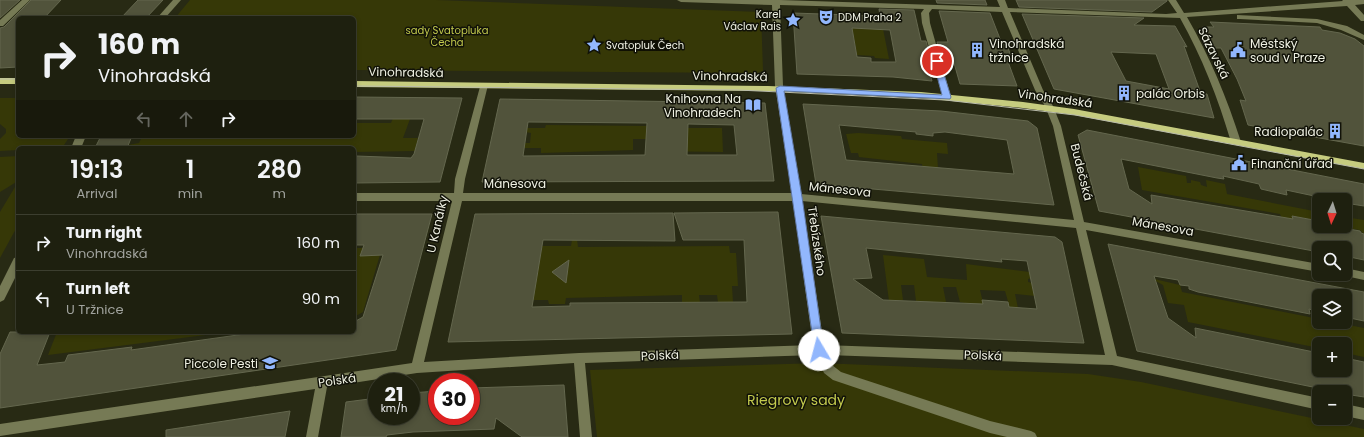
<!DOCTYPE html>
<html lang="en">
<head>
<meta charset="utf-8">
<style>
	:root { --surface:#1e200f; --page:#262818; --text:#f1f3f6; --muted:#a1a39e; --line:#3c3e2f }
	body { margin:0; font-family:Poppins,sans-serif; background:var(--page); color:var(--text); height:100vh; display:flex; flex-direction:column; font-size:15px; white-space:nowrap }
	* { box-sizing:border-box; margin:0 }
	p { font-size:13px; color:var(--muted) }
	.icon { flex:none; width:22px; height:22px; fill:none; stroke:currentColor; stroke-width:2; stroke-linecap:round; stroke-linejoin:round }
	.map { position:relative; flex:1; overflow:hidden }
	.drawer { position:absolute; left:16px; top:146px; width:340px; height:188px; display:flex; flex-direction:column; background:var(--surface); border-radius:6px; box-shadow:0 2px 6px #0003,0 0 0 1px var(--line) }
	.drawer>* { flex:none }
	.banner { position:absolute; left:16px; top:16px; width:340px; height:122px; border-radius:6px; box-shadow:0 2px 6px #0003,0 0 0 1px var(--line); background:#1e200f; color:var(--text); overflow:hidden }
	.needle { width:26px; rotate:184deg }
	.fabs { position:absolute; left:1312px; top:193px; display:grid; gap:8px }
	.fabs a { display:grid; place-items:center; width:40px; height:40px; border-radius:6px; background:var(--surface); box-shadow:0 2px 6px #0003,0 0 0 1px var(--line); font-size:20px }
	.speed { position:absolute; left:368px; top:373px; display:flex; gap:8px; font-size:20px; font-weight:700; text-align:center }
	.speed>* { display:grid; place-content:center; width:52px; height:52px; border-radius:50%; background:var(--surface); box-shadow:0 2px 6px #0003,0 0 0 1px var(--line); line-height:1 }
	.speed small { font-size:10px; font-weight:400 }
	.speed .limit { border:6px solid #d22; background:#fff; color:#111 }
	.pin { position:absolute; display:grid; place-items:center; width:34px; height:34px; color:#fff; margin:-17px; border:2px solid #fff; border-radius:50%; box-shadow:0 1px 4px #0007 }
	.me { position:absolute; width:44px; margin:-22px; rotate:352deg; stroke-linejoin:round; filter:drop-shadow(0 0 3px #0008) }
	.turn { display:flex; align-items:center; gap:14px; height:84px; padding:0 16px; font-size:18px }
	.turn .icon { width:52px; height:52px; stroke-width:2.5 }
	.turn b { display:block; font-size:28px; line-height:34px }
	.lanes { display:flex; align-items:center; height:38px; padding:0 16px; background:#0003; justify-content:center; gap:20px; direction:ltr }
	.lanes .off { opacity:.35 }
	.eta { display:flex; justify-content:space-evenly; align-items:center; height:68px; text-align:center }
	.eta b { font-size:24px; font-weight:600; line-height:28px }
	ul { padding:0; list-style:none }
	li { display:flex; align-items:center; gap:12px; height:56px; padding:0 16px; border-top:1px solid var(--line) }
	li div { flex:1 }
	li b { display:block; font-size:15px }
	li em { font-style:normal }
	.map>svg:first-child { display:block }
</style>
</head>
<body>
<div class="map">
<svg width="1364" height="437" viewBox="0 0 1364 437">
	<rect width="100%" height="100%" fill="#282a14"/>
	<g fill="#363807" fill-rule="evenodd">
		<path d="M190,0H436L761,12L763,71L757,73L354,70V18H175ZM620,40H669V50L619,51Z"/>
		<path d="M852,27L883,29L889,59L875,58L874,56L857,55Z"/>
		<path d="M0,98H18V136H70L62,148H34V146L31,148H18V150L0,151V139L6,133V129L0,124Z"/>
		<path d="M393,118L410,119L403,138H418L415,151L354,152V148H127L128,145L139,143L141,139H139L140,136H354V123H391Z"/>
		<path d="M546,125L647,126L646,139H633V150L541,153V148H523V143H530L531,133L525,132L526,128H545Z"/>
		<path d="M688,128H722L723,152L653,151L654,139L688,140Z"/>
		<path d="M858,133L901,136L902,139L947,143L948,154L937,153L938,169L923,170L922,164L859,157L858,153H851L846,134Z"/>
		<path d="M18,156V181L0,192V157Z"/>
		<path d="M1138,167L1186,176L1187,183H1191V180L1200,182L1201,185L1207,187L1206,180L1225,184L1227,194L1319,212V226H1345V217L1364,220V234L1360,230L1346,228H1319L1311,223L1309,219L1292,216L1293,220L1283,221L1280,214L1142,190Z"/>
		<path d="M18,182V225L0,258V212Z"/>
		<path d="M572,240H577L578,247L729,246L730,253H736L738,286H732L733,302H718L717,295H699L700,303H682V295L566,298L565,304H549L548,300H533L532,305L514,306L535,287L542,246H571Z"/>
		<path d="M354,248H382L363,312L354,317Z"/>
		<path d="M883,255L924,259L927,277L967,280L966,264L1030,272L1031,278L1028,279V282L1032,283L1035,296L1015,294L1018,308H1010L1005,291L980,290L984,307L960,302L956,287H943L946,302L926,303L925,301H916L914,285H901L903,300L889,301Z"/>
		<path d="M1150,278L1180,285L1182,292L1319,319V322H1333L1364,328V357L1345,353V344H1319V348L1188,322L1184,305L1168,303L1163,285Z"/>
		<path d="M57,332H229L48,355Z"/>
		<path d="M820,363L1088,374L1141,382L1364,429V437H597L590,370Z"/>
	</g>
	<path fill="#0f0f00" d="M620,40H669V51H619Z"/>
	<g fill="#51533b" stroke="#64674e" fill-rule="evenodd">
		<path d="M0,0H20L0,18Z"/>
		<path d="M31,0H61L44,18H18V67L0,68V28L4,27Z"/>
		<path d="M138,0H163L146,18H121Z"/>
		<path d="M936,0H985L987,5L937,3Z"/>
		<path d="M1016,0H1167V1L1152,12L1019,7Z"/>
		<path d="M879,9L914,10L921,41H926L930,56L925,55L932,81L893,77L797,74L793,13L880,16ZM852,28L890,30L896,62H871V58L857,57Z"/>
		<path d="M939,11L990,13L1002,44L1007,45L1012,59H1007L1017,86L960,84L952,56H941L937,42H948Z"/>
		<path d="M1022,14L1144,18L1134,25L1175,26L1187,47L1184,46L1201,94H1207L1214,118L1054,89ZM1111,52L1156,54L1169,89L1126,81Z"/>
		<path d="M1210,22L1320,27L1322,30L1340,33L1355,39L1364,46V146L1248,125L1240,100L1246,101L1237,79L1221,48H1215L1202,27H1214Z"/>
		<path d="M354,97L462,98L440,182L354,183V161L356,156L411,158L414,154L424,119H354Z"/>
		<path d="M500,99L765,103L774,181L482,182ZM528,122L647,123L645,155L523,156ZM688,124L734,125L737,155H687Z"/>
		<path d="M803,104L941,111L1028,121L1037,128L1054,205L816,184ZM839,125L916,132V134L933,136V133L945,132L1007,140L1014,174L846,160Z"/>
		<path d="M1087,130L1364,184V206L1345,203V200H1333L1286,190L1287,195L1261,189L1259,184L1223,176L1224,179L1217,178L1121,159L1129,189L1152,204L1151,195L1293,219L1292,216L1319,221V226H1332L1360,231L1361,233L1364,234V260L1345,256V248H1319V252L1099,211L1078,135Z"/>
		<path d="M101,136H132L127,148H95Z"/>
		<path d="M778,212L792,334L448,342L475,214L673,213L675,241L543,240L532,307L570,306V303L747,302L744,240H683L674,213Z"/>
		<path d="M354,214H432L396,350L0,408V354L10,332H50L37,365L65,362L68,355L132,347L131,350L259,332H354V322L363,317L383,255L360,256L364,245H354Z"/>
		<path d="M821,216L1055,237L1062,242L1084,343L842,333ZM866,248L1002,262L1001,259L1027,261L1037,309L1009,307L1008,302L982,300L983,304L883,300L853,279L872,278Z"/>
		<path d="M1108,244L1364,292V321L1345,317V296H1319V312L1309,309L1310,314L1198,292L1189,289V286L1180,285L1178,280L1154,276L1168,318L1196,338L1195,328L1319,353V370H1345V358L1364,362V397L1345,394V392H1337L1137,351Z"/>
		<path d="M569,260L566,283L552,272Z"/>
		<path d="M564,385L568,437H522L496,418L494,429L413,432L387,435L386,437H341L346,402L377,398V416H411V393L437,391V416H471V388Z"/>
		<path d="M290,411L285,437H166V430Z"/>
	</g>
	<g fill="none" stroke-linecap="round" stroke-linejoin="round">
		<g fill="#767a55" fill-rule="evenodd">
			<path d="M22,0H30L3,26H0V20Z"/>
			<path d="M173,0H181L165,18H157Z"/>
			<path d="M677,0H780L1000,7L997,0H1005L1008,8L1166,14L1177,13L1168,0H1176L1184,13L1343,1L1342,0H1364V4L1355,5L1364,15V21H1361L1347,6L1187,17C1210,57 1227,98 1241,142L1236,145L1231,142C1218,98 1202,57 1180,18L1010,12L1043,90L1053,106L1061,126L1084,222L1319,264V272L1086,230L1117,356L1319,398V410L1112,365L827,355L832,365L841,372L990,421L1031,431L1035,433L1037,437H1007L990,433L833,380L824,373L816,355L585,363L592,437H580L574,363L417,373L327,387L318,437H306L315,389L0,436V424L412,363L452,201H354V193H454L455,179L481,83H487L488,85L465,179L463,193H792L775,86L772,5L681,2ZM780,5L924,9L921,13L922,23L943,97L947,100L951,97L930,23L929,13L932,9L1002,12L1035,90L1045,106L1053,126L1074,220L801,194L783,86ZM462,201H793L813,345L579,353L424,362ZM802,201L1076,228L1105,355L824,345Z"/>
			<path d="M1237,15L1317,19L1347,26L1364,35V40L1341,30L1317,23L1240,19H1237Z"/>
			<path d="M76,136H86L81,148H71Z"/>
			<path d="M18,257V272L4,300L0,302V286L14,258Z"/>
			<path d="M1345,268L1364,272V280L1341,275L1345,274Z"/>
			<path d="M1345,404L1364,408V420L1345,416Z"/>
		</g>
		<g fill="#c6cc7f" fill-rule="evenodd">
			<rect x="0" y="78" width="18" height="6"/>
			<path d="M354,81L768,86L921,92L1023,102L1074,109L1364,163V169L1074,115L1023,108L921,98L768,91L354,87Z"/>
		</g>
		<g stroke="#babcac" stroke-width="1">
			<path d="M0,79H18"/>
			<path d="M354,86L738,90L945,100L1075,115L1364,169"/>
		</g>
	</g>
	<path fill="#92b7fd" stroke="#5f77a4" d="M937,58L940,61L951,97L950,99L784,91L802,197L824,350L822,353H815L776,88L780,86L942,95L933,61Z"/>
	<defs>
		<symbol id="theatre-bare" viewBox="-9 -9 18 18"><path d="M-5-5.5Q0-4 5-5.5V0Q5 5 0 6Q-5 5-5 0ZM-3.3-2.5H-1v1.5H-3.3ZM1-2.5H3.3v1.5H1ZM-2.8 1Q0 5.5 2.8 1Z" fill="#92b7fd" stroke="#111208" stroke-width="2.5" paint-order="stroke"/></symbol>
		<symbol id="sight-bare" viewBox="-9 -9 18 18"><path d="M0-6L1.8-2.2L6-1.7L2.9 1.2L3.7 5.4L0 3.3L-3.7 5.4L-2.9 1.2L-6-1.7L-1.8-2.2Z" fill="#92b7fd" stroke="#111208" stroke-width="2.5" paint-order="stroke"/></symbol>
		<symbol id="building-bare" viewBox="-9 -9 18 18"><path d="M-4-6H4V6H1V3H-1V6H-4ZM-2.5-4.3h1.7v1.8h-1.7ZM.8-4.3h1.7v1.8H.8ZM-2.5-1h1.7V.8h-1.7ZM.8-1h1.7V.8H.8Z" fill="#92b7fd" stroke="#111208" stroke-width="2.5" paint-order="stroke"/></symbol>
		<symbol id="civic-bare" viewBox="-9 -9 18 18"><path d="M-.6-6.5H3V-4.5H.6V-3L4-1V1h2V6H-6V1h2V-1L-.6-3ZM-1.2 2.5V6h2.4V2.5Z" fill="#92b7fd" stroke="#111208" stroke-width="2.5" paint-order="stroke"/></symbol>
		<symbol id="library-bare" viewBox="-9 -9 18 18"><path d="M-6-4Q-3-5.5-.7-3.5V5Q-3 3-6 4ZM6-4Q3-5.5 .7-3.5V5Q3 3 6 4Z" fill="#92b7fd" stroke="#111208" stroke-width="2.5" paint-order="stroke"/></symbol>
		<symbol id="school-bare" viewBox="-9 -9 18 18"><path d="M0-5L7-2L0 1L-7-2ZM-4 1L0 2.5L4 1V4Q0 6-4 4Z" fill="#92b7fd" stroke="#111208" stroke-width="2.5" paint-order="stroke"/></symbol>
	</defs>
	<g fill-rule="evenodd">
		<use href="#theatre-bare" x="815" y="6" width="22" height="22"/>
		<use href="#sight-bare" x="782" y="9" width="22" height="22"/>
		<use href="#sight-bare" x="583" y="34" width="22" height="22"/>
		<use href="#building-bare" x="966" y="39" width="22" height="22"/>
		<use href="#civic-bare" x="1227" y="39" width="22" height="22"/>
		<use href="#building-bare" x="1113" y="82" width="22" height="22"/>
		<use href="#library-bare" x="742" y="94" width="22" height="22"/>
		<use href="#building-bare" x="1324" y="120" width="22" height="22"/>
		<use href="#civic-bare" x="1228" y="152" width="22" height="22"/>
		<use href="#school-bare" x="259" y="352" width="22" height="22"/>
	</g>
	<g text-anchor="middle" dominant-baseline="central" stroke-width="3" stroke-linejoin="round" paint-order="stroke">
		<g font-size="10" fill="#f0f2e4" stroke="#111208" text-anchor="start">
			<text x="781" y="14" text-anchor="end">Karel<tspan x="781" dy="12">Václav Rais</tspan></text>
			<text x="838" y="17">DDM Praha 2</text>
			<text x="606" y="45">Svatopluk Čech</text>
		</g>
		<g font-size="10" fill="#c3ca4d" stroke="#111208">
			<text x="447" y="30">sady Svatopluka<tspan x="447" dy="12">Čecha</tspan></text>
		</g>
		<g font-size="12" fill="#f0f2e4" stroke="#111208" text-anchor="start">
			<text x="989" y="43">Vinohradská<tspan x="989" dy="14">tržnice</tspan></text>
			<text x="1250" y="43">Městský<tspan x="1250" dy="14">soud v Praze</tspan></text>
			<text x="1136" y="93">palác Orbis</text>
			<text x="741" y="98" text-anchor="end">Knihovna Na<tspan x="741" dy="14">Vinohradech</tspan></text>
			<text x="1323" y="131" text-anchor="end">Radiopalác</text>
			<text x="1251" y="163">Finanční úřad</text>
			<text x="258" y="363" text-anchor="end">Piccole Pesti</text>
		</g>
		<g font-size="12" fill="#f0f2e4" stroke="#111208">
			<text transform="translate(1214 53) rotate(64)">Sázavská</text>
			<text transform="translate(406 72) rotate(1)">Vinohradská</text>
			<text transform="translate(730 76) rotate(1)">Vinohradská</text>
			<text transform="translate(1055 98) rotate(8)">Vinohradská</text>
			<text transform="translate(1082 172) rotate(76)">Budečská</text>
			<text x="515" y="183">Mánesova</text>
			<text transform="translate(840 189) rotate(6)">Mánesova</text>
			<text transform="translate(437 224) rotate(-77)">U Kanálky</text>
			<text transform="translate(1163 226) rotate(10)">Mánesova</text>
			<text transform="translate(817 241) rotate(82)">Třebízského</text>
			<text transform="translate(660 355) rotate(-2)">Polská</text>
			<text transform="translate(983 355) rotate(2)">Polská</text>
			<text transform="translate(337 380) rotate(-8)">Polská</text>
		</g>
		<g font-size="14" fill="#c3ca4d" stroke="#111208">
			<text x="796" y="400">Riegrovy sady</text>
		</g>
	</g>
</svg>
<div class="fabs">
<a><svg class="needle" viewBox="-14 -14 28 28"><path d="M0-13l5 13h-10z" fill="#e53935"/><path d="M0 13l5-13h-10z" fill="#a1a39e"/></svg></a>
<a><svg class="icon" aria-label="search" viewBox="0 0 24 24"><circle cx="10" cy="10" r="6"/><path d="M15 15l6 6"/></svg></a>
<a><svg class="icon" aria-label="layers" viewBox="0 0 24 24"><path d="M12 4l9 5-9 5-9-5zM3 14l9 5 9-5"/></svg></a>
<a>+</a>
<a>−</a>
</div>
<div class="speed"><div>21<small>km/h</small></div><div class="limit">30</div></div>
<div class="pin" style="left:937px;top:61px;background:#d93025"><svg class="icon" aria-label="arrive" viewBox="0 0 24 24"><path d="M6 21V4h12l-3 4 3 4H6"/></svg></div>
<svg class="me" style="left:819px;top:350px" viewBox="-20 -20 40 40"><circle r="19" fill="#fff"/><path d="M0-13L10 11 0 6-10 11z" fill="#92b7fd"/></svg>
<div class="banner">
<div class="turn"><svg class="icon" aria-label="right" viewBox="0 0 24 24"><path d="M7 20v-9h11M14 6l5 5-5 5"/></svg><div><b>160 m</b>Vinohradská</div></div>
<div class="lanes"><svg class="icon off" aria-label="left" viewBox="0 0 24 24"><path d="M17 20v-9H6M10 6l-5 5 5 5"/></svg><svg class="icon off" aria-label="ahead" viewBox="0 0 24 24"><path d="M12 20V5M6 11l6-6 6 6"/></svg><svg class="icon" aria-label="right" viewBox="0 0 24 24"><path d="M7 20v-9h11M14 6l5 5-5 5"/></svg></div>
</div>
<section class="drawer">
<div class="eta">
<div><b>19:13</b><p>Arrival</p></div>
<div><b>1</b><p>min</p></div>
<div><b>280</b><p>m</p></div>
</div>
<ul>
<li><svg class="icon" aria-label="right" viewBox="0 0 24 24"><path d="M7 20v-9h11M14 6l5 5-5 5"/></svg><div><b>Turn right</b><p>Vinohradská</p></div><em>160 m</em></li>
<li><svg class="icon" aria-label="left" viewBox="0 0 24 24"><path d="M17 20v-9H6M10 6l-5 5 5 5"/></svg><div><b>Turn left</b><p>U Tržnice</p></div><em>90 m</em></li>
</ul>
</section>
</div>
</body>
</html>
